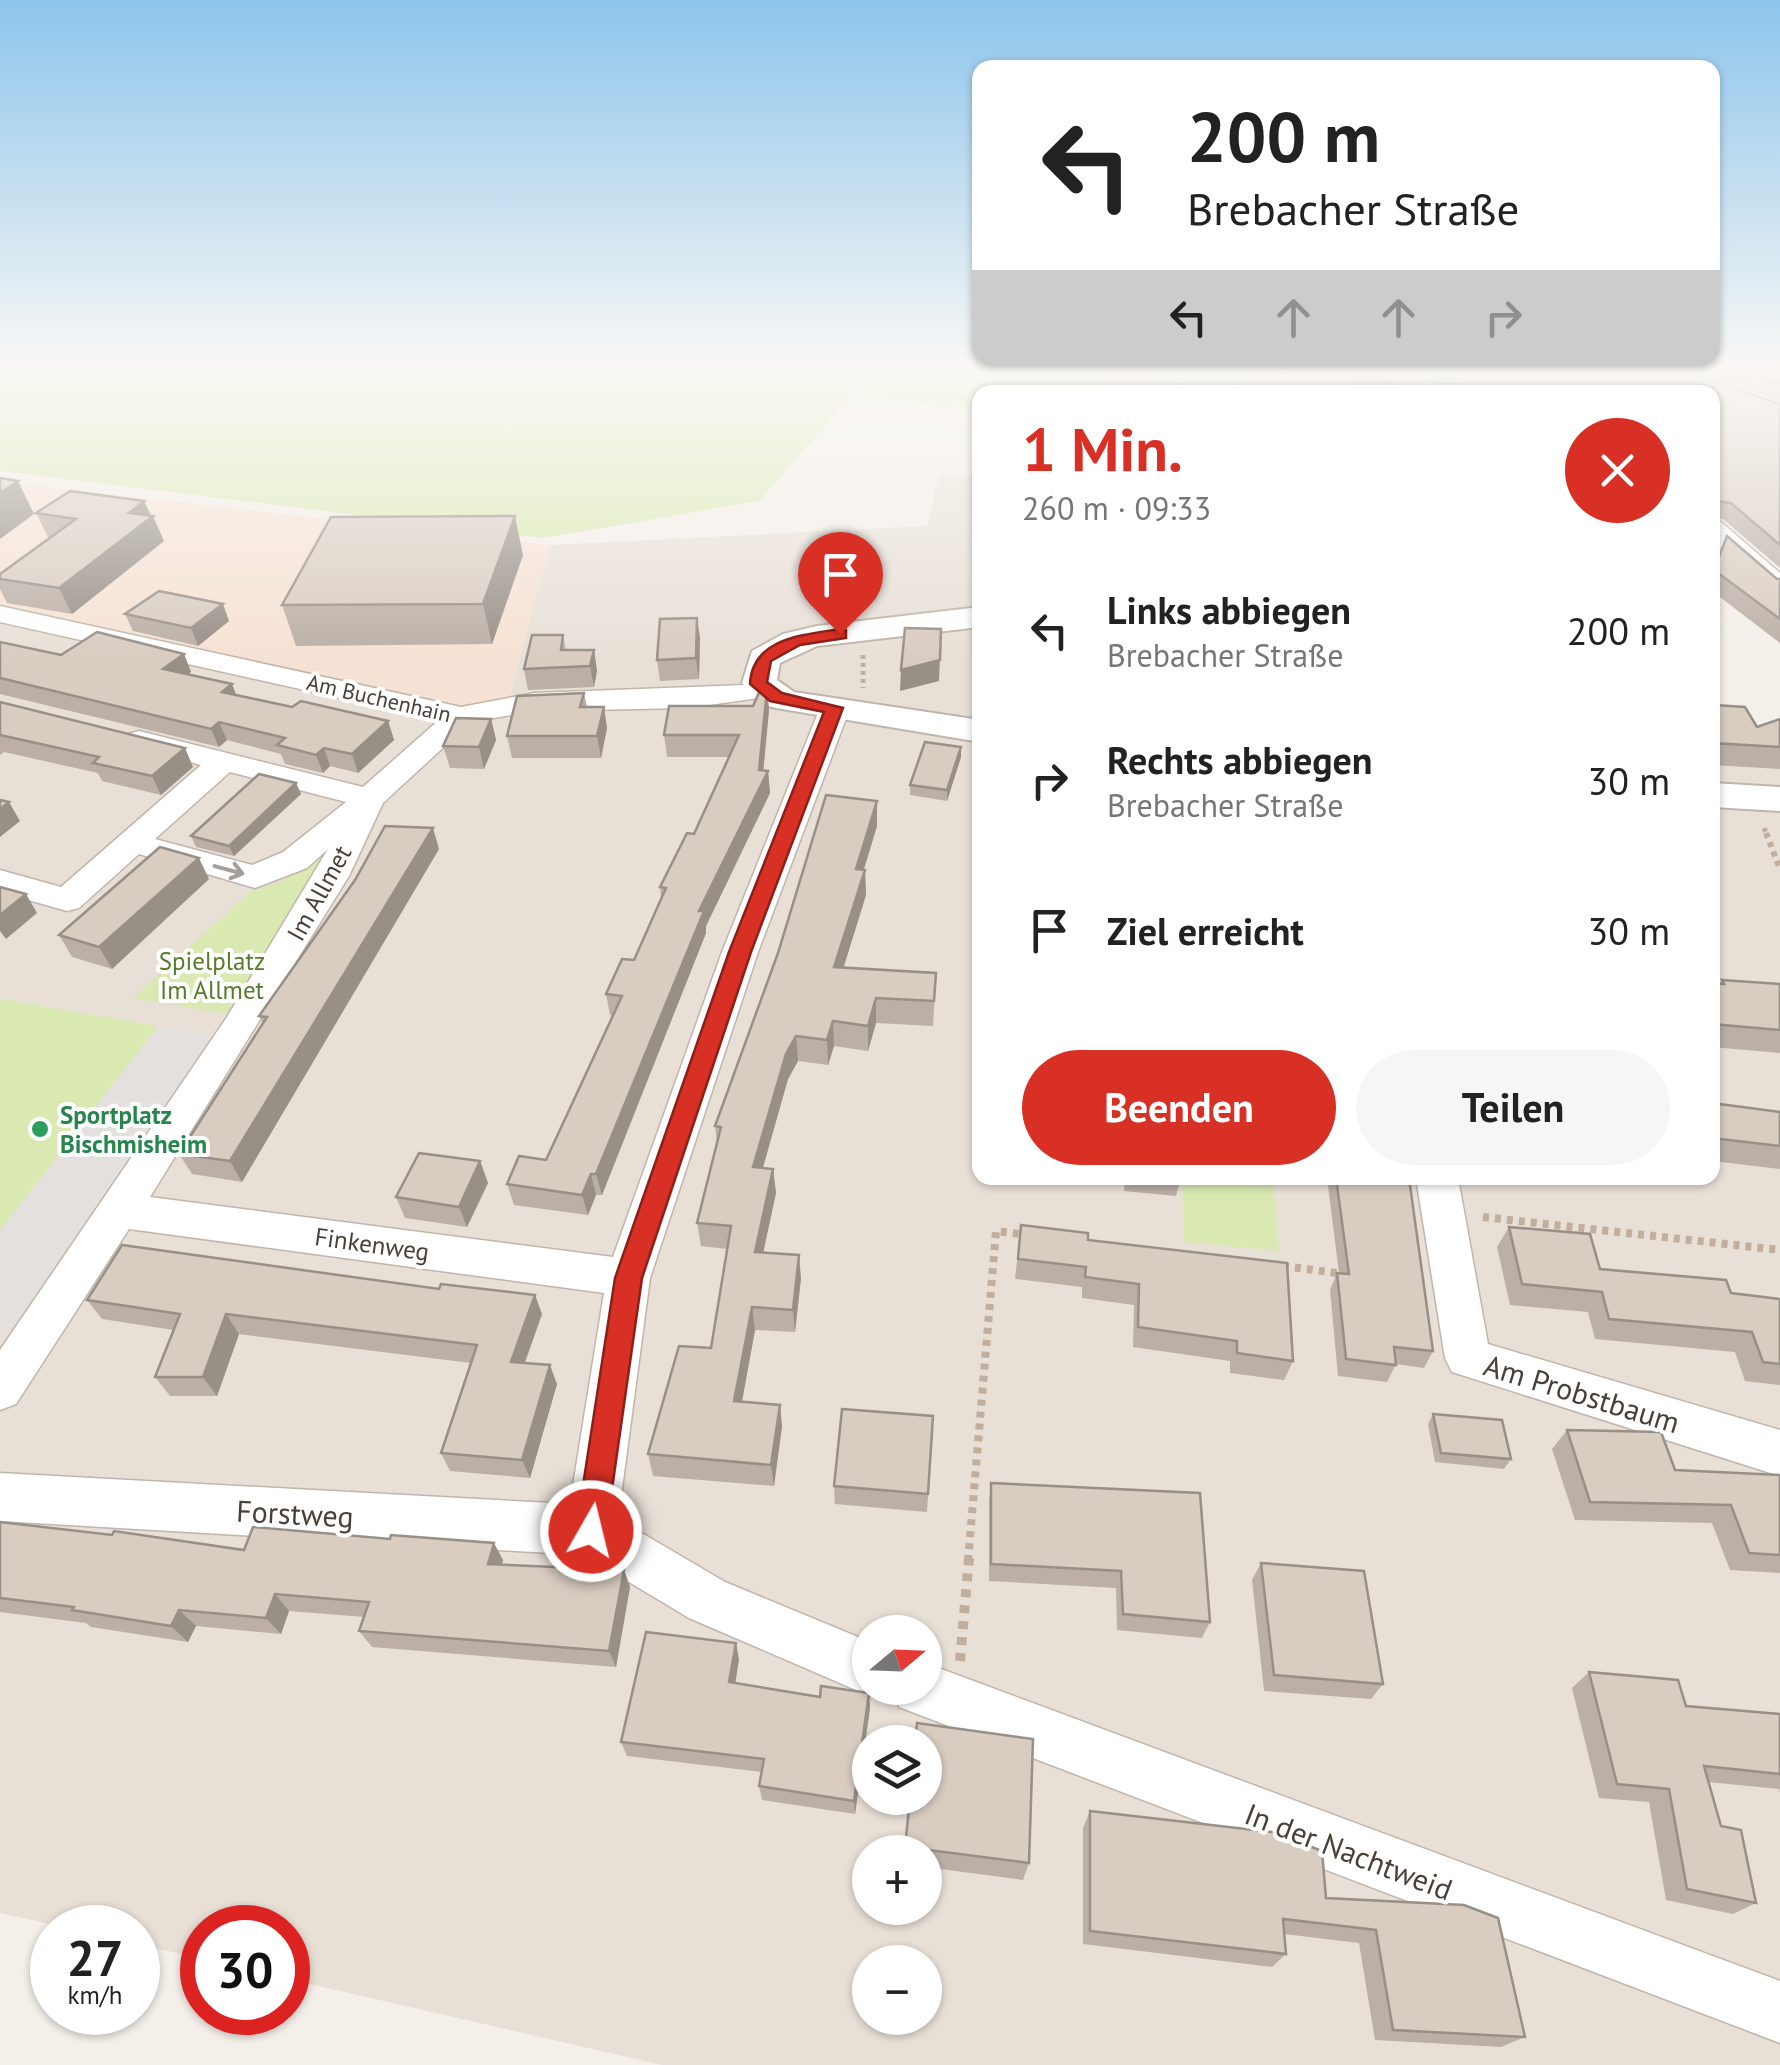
<!DOCTYPE html>
<html lang="de">
<head>
<meta charset="utf-8">
<style>
	:root { --surface:#fff; --page:#f6f6f6; --text:#222; --muted:#767676; --accent:#d93025 }
	body { margin:0; font-family:"PT Sans",sans-serif; background:var(--page); color:var(--text); height:100vh; display:flex; flex-direction:column; font-size:38px; white-space:nowrap }
	* { box-sizing:border-box; margin:0 }
	p { font-size:32px; color:var(--muted) }
	.icon { flex:none; width:55px; height:55px; fill:none; stroke:currentColor; stroke-width:2; stroke-linecap:round; stroke-linejoin:round }
	.map { position:relative; flex:1; overflow:hidden }
	.sheet { position:absolute; left:972px; top:385px; width:748px; height:800px; display:flex; flex-direction:column; background:var(--surface); border-radius:20px; box-shadow:0 2px 8px #0004 }
	.sheet>* { flex:none }
	.guide { position:absolute; left:972px; top:60px; width:748px; height:305px; border-radius:20px; box-shadow:0 2px 8px #0004; background:#fff; color:var(--text); overflow:hidden }
	.needle { width:65px; rotate:71deg }
	.fabs { position:absolute; left:852px; top:1615px; display:grid; gap:20px }
	.fabs a { display:grid; place-items:center; width:90px; height:90px; border-radius:50%; background:var(--surface); box-shadow:0 2px 8px #0004; font-size:50px }
	.speed { position:absolute; left:30px; top:1905px; display:flex; gap:20px; font-size:50px; font-weight:700; text-align:center }
	.speed>* { display:grid; place-content:center; width:130px; height:130px; border-radius:50%; background:var(--surface); box-shadow:0 2px 8px #0004; line-height:1 }
	.speed small { font-size:25px; font-weight:400 }
	.speed .limit { border:15px solid #d22; background:#fff; color:#111 }
	.pin { position:absolute; display:grid; place-items:center; width:85px; height:85px; color:#fff; margin:-102px -42px; border-radius:50% 50% 50% 0; rotate:-45deg; box-shadow:0 0 10px #0007 }
	.pin .icon { rotate:45deg }
	.me { position:absolute; width:110px; margin:-55px; rotate:8deg; stroke-linejoin:round; filter:drop-shadow(0 0 8px #0008) }
	.turn { display:flex; align-items:center; gap:35px; height:210px; padding:0 50px; font-size:45px }
	.turn .icon { width:130px; height:130px; stroke-width:2.5 }
	.turn b { display:block; font-size:70px; line-height:85px }
	.lanes { display:flex; align-items:center; height:95px; padding:0 50px; background:#0003; justify-content:center; gap:50px; direction:ltr }
	.lanes .off { opacity:.35 }
	.round { display:grid; place-items:center; flex:none; width:105px; height:105px; border-radius:52px; background:var(--page) }
	.head { display:flex; align-items:center; justify-content:space-between; height:170px; padding:0 50px }
	h1 { font-size:60px; font-weight:800; line-height:75px; color:var(--accent) }
	.cta { display:flex; gap:20px; margin-top:auto; padding:20px 50px }
	.cta a { flex:1; height:115px; border-radius:60px; background:var(--accent); color:#fff; font-size:40px; font-weight:800; line-height:115px; text-align:center }
	.cta a+a { background:var(--page); color:var(--text) }
	ul { padding:0; list-style:none }
	li { display:flex; align-items:center; gap:30px; height:150px; padding:0 50px }
	li div { flex:1 }
	li b { display:block; font-size:38px }
	li em { font-style:normal }
	.map>svg:first-child { display:block }
</style>
</head>
<body>
<div class="map">
<svg width="1780" height="2065" viewBox="0 0 1780 2065">
	<rect width="100%" height="100%" fill="#f4efe9"/>
	<path fill="#e8e0d7" fill-rule="evenodd" d="M939,475L980,477V1178H1712L1713,721L1780,750V2065H662L288,1979V1928H202V1959L138,1944V1928L64,1927L0,1913V611L508,703L550,545L927,526ZM870,1632H925V1688H870ZM870,1742H925V1798H870ZM870,1852H925V1908H870ZM870,1962H925V2018H870Z"/>
	<path fill="#f6e2d4" d="M0,481L550,545L508,703L450,706L0,611Z"/>
	<g fill="#d9e9b1">
		<path d="M0,372H1075L1127,392H980V411L853,395L759,501L543,538L0,471Z"/>
		<path d="M319,853L336,854L228,1014L133,998L250,892L285,880Z"/>
		<path d="M0,999L158,1026L0,1231Z"/>
		<path d="M1182,1178H1273L1279,1251L1184,1242Z"/>
	</g>
	<path fill="#e3e0dd" d="M158,1026L231,1039L36,1334L0,1329V1231Z"/>
	<g fill="none" stroke-linecap="round" stroke-linejoin="round">
		<defs>
			<path id="service" d="M1229,372H1239L1241,376L1220,390H1214V386L1231,375Z"/>
			<g id="minor">
				<path d="M1712,520L1721,522L1780,573V595L1771,593L1712,540Z"/>
				<path d="M0,606L461,707L535,693L773,684L777,690L773,696L688,708L535,711L471,722L383,803L349,876L150,1197L613,1257L722,952L820,708L835,699L845,702L850,708L758,952L650,1278L618,1519L725,1582L870,1642V1688H889L870,1696L689,1618L584,1555L0,1521V1473L570,1504L604,1293L129,1229L16,1404L0,1410V1350L227,1017L328,849L307,868L255,888L139,854L79,908L67,911L0,892V870L61,887L201,765L128,746L124,740L128,734L139,731L363,787L439,720L0,622ZM230,772L346,802L283,852L252,865L155,839Z"/>
				<path d="M1416,1178H1458L1488,1344L1780,1430V1476L1452,1372L1445,1358Z"/>
				<path d="M925,1663L1780,1981V2043L899,1707L891,1688H925Z"/>
			</g>
			<g id="tertiary">
				<path d="M1159,372H1195L1239,387L1243,392H1207L1162,377Z"/>
				<path d="M980,607V627L817,646L780,663L777,680L794,692L980,720V742L776,708L764,705L742,683L752,651L783,634L817,626Z"/>
				<path d="M1712,783L1780,787V811L1712,807Z"/>
			</g>
		</defs>
		<use href="#service" stroke="#c0b5ab" stroke-width="3"/>
		<use href="#minor" stroke="#c0b5ab" stroke-width="3"/>
		<use href="#tertiary" stroke="#c0b5ab" stroke-width="4"/>
		<g stroke="#c2ae9c" stroke-width="5" stroke-dasharray="4 4" stroke-linecap="butt">
			<path d="M863,655V688"/>
			<path d="M1764,828L1767,835"/>
		</g>
		<path stroke="#c2ae9c" stroke-width="6" stroke-dasharray="5 5" stroke-linecap="butt" d="M1766,833L1780,869"/>
		<g stroke="#c2ae9c" stroke-width="8" stroke-dasharray="6 6" stroke-linecap="butt">
			<path d="M1483,1217L1780,1250"/>
			<path d="M1283,1266L1345,1274"/>
			<path d="M968,1561L996,1231L1027,1235"/>
		</g>
		<path stroke="#c2ae9c" stroke-width="10" stroke-dasharray="8 8" stroke-linecap="butt" d="M960,1661L969,1558"/>
		<use href="#service" fill="#fff" fill-rule="evenodd"/>
		<use href="#minor" fill="#fff" fill-rule="evenodd"/>
		<use href="#tertiary" fill="#fff" fill-rule="evenodd"/>
	</g>
	<g fill="#bbafa6">
		<path d="M1323,372H1410L1428,380H1437L1418,372H1685L1780,404V568L1723,519L1716,518L1712,528V392H1372Z"/>
		<path d="M1689,372H1780V401Z"/>
		<path d="M144,501L164,541L72,614L7,603L0,589V574L49,539L36,513Z"/>
		<path d="M1727,536L1777,579H1780V643L1712,591V571Z"/>
		<path d="M523,555L492,644L296,646L282,605Z"/>
		<path d="M125,614L229,621L198,646L133,631Z"/>
		<path d="M697,618L700,638L699,679L660,681L657,660Z"/>
		<path d="M563,635L566,650H594L597,671L594,687L528,690L524,669Z"/>
		<path d="M0,642L61,655L184,654L191,672L188,674L232,684L236,695L292,707L388,721L394,740L358,773L330,766L323,773L285,764L281,754L227,740L219,747L0,694Z"/>
		<path d="M767,689L769,710L763,771H768L770,793L706,926V933L602,1195H596L588,1215L514,1205L507,1184L546,1160L613,1016L610,1015L606,994L634,960L661,897L660,887L694,834L729,757H667L664,735L753,706Z"/>
		<path d="M584,693L587,707L607,728L601,758H512L507,736Z"/>
		<path d="M0,702L193,767L161,795L102,781L98,773L4,752L0,755Z"/>
		<path d="M1712,706L1757,727L1780,719V769L1712,765Z"/>
		<path d="M491,719L496,740L484,769L450,768L443,746Z"/>
		<path d="M961,757L947,801L910,795V785Z"/>
		<path d="M296,783L301,794L234,856L196,847L191,836Z"/>
		<path d="M877,826L864,870H865L866,895L843,968L936,973L933,1026L876,1023L868,1051L834,1046L828,1065L798,1061L788,1079L763,1168L773,1169L776,1193L763,1253L801,1278L795,1332L755,1330L742,1401L782,1426L774,1486L653,1476L648,1454L711,1348L727,1249L701,1246L697,1223L717,1143L715,1126Z"/>
		<path d="M439,849L242,1182L192,1174L179,1154L263,1023L259,1016Z"/>
		<path d="M209,879L112,969L72,957L59,935Z"/>
		<path d="M1722,980L1780,984V1053L1712,1047V983L1720,984Z"/>
		<path d="M1712,1103L1780,1112V1169L1712,1161Z"/>
		<path d="M480,1161L488,1183L467,1227L405,1218L396,1197Z"/>
		<path d="M1125,1178H1181L1176,1196L1124,1191Z"/>
		<path d="M1327,1178H1409L1433,1351L1424,1368L1396,1364L1387,1382L1338,1376L1330,1290L1337,1273H1339Z"/>
		<path d="M1021,1225L1088,1240L1293,1361L1284,1380L1230,1373V1361L1133,1347L1134,1305L1082,1298V1287L1015,1279Z"/>
		<path d="M1509,1227L1600,1269L1731,1293L1780,1299V1385L1745,1381L1735,1352L1595,1339L1588,1312L1510,1305L1497,1247Z"/>
		<path d="M87,1300L542,1314L525,1363L557,1384L530,1478L450,1471L441,1453L471,1363L239,1334L217,1396H170L155,1377L173,1330L102,1319Z"/>
		<path d="M1433,1414L1511,1459L1504,1469L1435,1462L1428,1424Z"/>
		<path d="M933,1416L927,1512L835,1504L834,1486Z"/>
		<path d="M1567,1430L1675,1470L1780,1475V1573L1730,1570L1712,1523L1575,1520L1552,1449Z"/>
		<path d="M991,1483L1210,1622L1202,1638L1117,1630L1116,1588L989,1581V1501Z"/>
		<path d="M0,1522L244,1550L503,1560L502,1564L624,1570L630,1587L616,1667L372,1647L359,1631L364,1617L289,1611L281,1634L196,1626L188,1642L91,1627L86,1623L0,1612Z"/>
		<path d="M1261,1563L1383,1684L1371,1699L1264,1691L1252,1580Z"/>
		<path d="M739,1659L735,1683L820,1697L869,1693L870,1708L855,1814L762,1800L759,1786L762,1772L627,1756L621,1742Z"/>
		<path d="M1589,1672L1686,1706L1780,1714V1793L1779,1789L1708,1782L1721,1826L1756,1903L1733,1914L1666,1900L1649,1802L1599,1798L1572,1688Z"/>
		<path d="M910,1798L1029,1863L1023,1880L925,1867V1852H905Z"/>
		<path d="M1090,1811L1326,1898L1464,1905L1525,2037L1501,2047L1375,2040L1359,1943L1284,1934L1286,1954L1272,1967L1083,1944V1828Z"/>
	</g>
	<g fill="#988f87">
		<path d="M1279,372H1303L1278,375Z"/>
		<path d="M18,481L34,514L0,539V493Z"/>
		<path d="M144,501L151,518L153,516L164,541L72,614L59,588L129,513Z"/>
		<path d="M515,516L523,555L492,644L483,604Z"/>
		<path d="M223,604L229,621L198,646L191,628Z"/>
		<path d="M697,618L700,638L699,679L696,658Z"/>
		<path d="M941,629L939,681L900,691L901,670Z"/>
		<path d="M594,650L597,671L594,687L590,666Z"/>
		<path d="M184,654L191,672L171,687L163,669Z"/>
		<path d="M232,684L239,703L222,692Z"/>
		<path d="M767,689L769,710L762,784L768,771L770,793L706,926V933L602,1195L596,1174L699,911L759,770Z"/>
		<path d="M604,707L607,728L601,758L597,736Z"/>
		<path d="M491,719L496,740L484,769L479,747Z"/>
		<path d="M388,721L394,740L358,773L352,754Z"/>
		<path d="M219,722L227,740L219,747L211,729Z"/>
		<path d="M961,747V757L947,801V790Z"/>
		<path d="M185,748L193,767L161,795L152,776Z"/>
		<path d="M324,748L330,766L323,773L316,755Z"/>
		<path d="M296,783L301,794L234,856L229,846Z"/>
		<path d="M877,801V826L856,894V869Z"/>
		<path d="M9,802L20,821L0,837V809Z"/>
		<path d="M433,828L439,849L242,1182L230,1161Z"/>
		<path d="M199,858L209,879L112,969L99,947Z"/>
		<path d="M865,870L866,895L836,992L834,967Z"/>
		<path d="M26,894L37,913L6,939L0,931V915Z"/>
		<path d="M876,998V1023L868,1051V1026Z"/>
		<path d="M833,1021L834,1046L828,1065L827,1040Z"/>
		<path d="M796,1036L798,1061L788,1079L756,1191L753,1167L786,1054Z"/>
		<path d="M480,1161L488,1183L467,1227L459,1207Z"/>
		<path d="M773,1169L776,1193L758,1276L755,1252Z"/>
		<path d="M591,1174L596,1195L588,1215L582,1195Z"/>
		<path d="M799,1255L801,1278L795,1332L793,1310Z"/>
		<path d="M535,1295L542,1314L518,1381L511,1362Z"/>
		<path d="M752,1307L755,1330L738,1423L734,1401Z"/>
		<path d="M226,1314L239,1334L217,1396L203,1377Z"/>
		<path d="M550,1365L557,1384L530,1478L522,1460Z"/>
		<path d="M780,1405L782,1426L774,1486L771,1465Z"/>
		<path d="M494,1543L503,1560L497,1581L488,1564Z"/>
		<path d="M624,1570L630,1587L616,1667L609,1651Z"/>
		<path d="M275,1594L289,1611L281,1634L266,1618Z"/>
		<path d="M179,1610L196,1626L188,1642L171,1626Z"/>
		<path d="M736,1643L739,1659L733,1698L729,1682Z"/>
		<path d="M869,1693L870,1708L855,1814L854,1801Z"/>
	</g>
	<g fill="#d9ccc1" stroke="#988f87" stroke-width="2.5">
		<path d="M1361,372H1410L1428,380L1460,379L1459,374L1454,372H1685L1780,404V545L1731,503L1717,501L1716,521L1712,520V392H1411Z"/>
		<path d="M1742,372H1780V384Z"/>
		<path d="M0,478L18,481L0,493Z"/>
		<path d="M70,491L144,501L129,513L153,516L59,588L0,579V574L76,519L36,513Z"/>
		<path d="M515,516L483,604L282,605L331,517Z"/>
		<path d="M1727,536L1777,579H1780V619L1714,570Z"/>
		<path d="M159,591L223,604L191,628L125,614Z"/>
		<path d="M697,618L696,658L657,660L660,619Z"/>
		<path d="M905,628L941,629L940,660L901,670Z"/>
		<path d="M97,632L184,654L163,669L232,684L222,692L292,707L301,701L388,721L352,754L324,748L316,755L277,745L285,738L219,722L211,729L0,678V642L61,655Z"/>
		<path d="M532,635H563L561,650H594L590,666L524,669Z"/>
		<path d="M761,688L767,689L759,770L768,771L699,911H704L596,1174H591L582,1195L507,1184L519,1156L546,1160L622,996L606,994L622,959L634,960L666,888L660,887L687,833L694,834L739,735H664L669,706H753Z"/>
		<path d="M584,693L580,707H604L597,736H507L517,696Z"/>
		<path d="M0,702L185,748L152,776L93,763L99,757L0,735Z"/>
		<path d="M1714,705L1745,707L1757,727L1780,719V747L1712,743V706Z"/>
		<path d="M456,718L491,719L479,747L443,746Z"/>
		<path d="M925,742L961,747L947,790L910,785Z"/>
		<path d="M259,774L296,783L229,846L191,836Z"/>
		<path d="M826,795L877,801L856,869L865,870L834,967L936,973L934,1001L876,998L868,1026L833,1021L827,1040L796,1036L786,1054L753,1167L773,1169L755,1252L799,1255L793,1310L752,1307L734,1401L780,1405L771,1465L648,1454L679,1346L711,1348L731,1226L697,1223L721,1127L715,1126L778,953Z"/>
		<path d="M0,800L9,802L0,809Z"/>
		<path d="M385,826L433,828L230,1161L179,1154L267,1017L259,1016L355,880Z"/>
		<path d="M160,847L199,858L99,947L59,935Z"/>
		<path d="M0,887L26,894L0,915Z"/>
		<path d="M1722,980L1780,984V1030L1712,1024V983L1724,984Z"/>
		<path d="M1712,1103L1780,1112V1146L1712,1138Z"/>
		<path d="M419,1153L480,1161L459,1207L396,1197Z"/>
		<path d="M1336,1178H1409L1433,1351L1394,1347L1396,1365L1346,1359L1337,1273L1349,1274Z"/>
		<path d="M1021,1225L1088,1233V1240L1287,1263L1293,1361L1237,1353V1341L1138,1327L1139,1284L1085,1277L1086,1267L1018,1259Z"/>
		<path d="M1509,1227L1590,1234L1600,1269L1726,1280L1731,1293L1780,1299V1364L1763,1362L1752,1332L1609,1319L1602,1292L1522,1284Z"/>
		<path d="M122,1245L439,1289L441,1284L535,1295L511,1362L550,1365L522,1460L441,1453L477,1345L226,1314L203,1377H155L180,1314L87,1300Z"/>
		<path d="M842,1409L933,1416L928,1494L834,1486Z"/>
		<path d="M1433,1414L1502,1420L1511,1459L1441,1453Z"/>
		<path d="M1567,1430L1661,1432L1675,1470L1780,1475V1555L1749,1553L1731,1505L1590,1502Z"/>
		<path d="M991,1483L1200,1493L1210,1622L1123,1614L1121,1571L991,1564Z"/>
		<path d="M0,1522L112,1535L114,1531L244,1550L253,1527L390,1539L391,1535L494,1543L488,1564L624,1570L609,1651L359,1631L369,1602L275,1594L266,1618L179,1610L171,1626L72,1610L74,1607L0,1598Z"/>
		<path d="M1261,1563L1364,1571L1383,1684L1274,1675Z"/>
		<path d="M646,1632L736,1643L729,1682L820,1697L821,1686L869,1693L854,1801L759,1786L764,1759L621,1742Z"/>
		<path d="M1589,1672L1678,1680L1686,1706L1780,1714V1774L1704,1766L1721,1826L1741,1830L1756,1903L1687,1889L1669,1789L1617,1784Z"/>
		<path d="M917,1723L1033,1739L1029,1863L905,1847L910,1798H925V1742H915Z"/>
		<path d="M1090,1811L1272,1832L1322,1851L1326,1898L1464,1905L1498,1918L1525,2037L1393,2030L1376,1930L1283,1919L1286,1954L1090,1931Z"/>
	</g>
	<defs><path id="oneway-shaft" d="M-6 0H5M1.5-3L5.5 0L1.5 3" fill="none" stroke-width="1.6" stroke-linecap="round" stroke-linejoin="round" transform="scale(2.5)"/></defs>
	<use stroke="#a49f9b" href="#oneway-shaft" transform="translate(229 870) rotate(15)"/>
	<linearGradient id="sky" x2="0" y2="1"><stop stop-color="#8dc5ec"/><stop offset="0.56" stop-color="#faf8f5"/><stop offset="1" stop-color="#faf8f5" stop-opacity="0"/></linearGradient>
	<rect width="1780" height="661" fill="url(#sky)"/>
	<path fill="#d93025" stroke="#8d1f18" stroke-width="2.5" d="M840,629L846,630V638L800,645L771,661L767,682L782,693L843,708L751,952L642,1278L606,1531L602,1542L591,1546L580,1542L576,1531L615,1278L729,952L824,712L770,701L750,684C752,638 803,635 840,629Z"/>
	<circle fill="#2e9e5b" stroke="#fff" stroke-width="4" cx="40" cy="1129" r="10"/>
	<g text-anchor="middle" dominant-baseline="central" stroke-width="8" stroke-linejoin="round" paint-order="stroke">
		<g font-size="22" fill="#483f37" stroke="#fff">
			<text transform="translate(379 698) rotate(13)">Am Buchenhain</text>
		</g>
		<g font-size="25" fill="#483f37" stroke="#fff">
			<text transform="translate(319 893) rotate(-61)">Im Allmet</text>
			<text transform="translate(372 1244) rotate(8)">Finkenweg</text>
		</g>
		<g font-size="25" fill="#567b29" stroke="#fff">
			<text x="212" y="961">Spielplatz<tspan x="212" dy="29">Im Allmet</tspan></text>
		</g>
		<g font-size="25" font-weight="bold" fill="#27864d" stroke="#fff" text-anchor="start">
			<text x="60" y="1115">Sportplatz<tspan x="60" dy="29">Bischmisheim</tspan></text>
		</g>
		<g font-size="30" fill="#483f37" stroke="#fff">
			<text transform="translate(1582 1393) rotate(17)">Am Probstbaum</text>
			<text transform="translate(295 1513) rotate(3)">Forstweg</text>
			<text transform="translate(1349 1851) rotate(21)">In der Nachtweid</text>
		</g>
	</g>
</svg>
<div class="fabs">
<a><svg class="needle" viewBox="-14 -14 28 28"><path d="M0-13l5 13h-10z" fill="#e53935"/><path d="M0 13l5-13h-10z" fill="#767676"/></svg></a>
<a><svg class="icon" aria-label="layers" viewBox="0 0 24 24"><path d="M12 4l9 5-9 5-9-5zM3 14l9 5 9-5"/></svg></a>
<a>+</a>
<a>−</a>
</div>
<div class="speed"><div>27<small>km/h</small></div><div class="limit">30</div></div>
<div class="pin" style="left:840px;top:634px;background:#d93025"><svg class="icon" aria-label="arrive" viewBox="0 0 24 24"><path d="M6 21V4h12l-3 4 3 4H6"/></svg></div>
<svg class="me" style="left:591px;top:1531px" viewBox="-20 -20 40 40"><circle r="17" fill="#d93025" stroke="#fff" stroke-width="3"/><path d="M0-11L8 9 0 5-8 9z" fill="#fff"/></svg>
<div class="guide">
<div class="turn"><svg class="icon" aria-label="left" viewBox="0 0 24 24"><path d="M17 20v-9H6M10 6l-5 5 5 5"/></svg><div><b>200 m</b>Brebacher Straße</div></div>
<div class="lanes"><svg class="icon" aria-label="left" viewBox="0 0 24 24"><path d="M17 20v-9H6M10 6l-5 5 5 5"/></svg><svg class="icon off" aria-label="ahead" viewBox="0 0 24 24"><path d="M12 20V5M6 11l6-6 6 6"/></svg><svg class="icon off" aria-label="ahead" viewBox="0 0 24 24"><path d="M12 20V5M6 11l6-6 6 6"/></svg><svg class="icon off" aria-label="right" viewBox="0 0 24 24"><path d="M7 20v-9h11M14 6l5 5-5 5"/></svg></div>
</div>
<section class="sheet">
<div class="head"><div><h1>1 Min.</h1><p>260 m · 09:33</p></div><a class="round" style="background:#d93025;color:#fff"><svg class="icon" aria-label="close" viewBox="0 0 24 24"><path d="M6 6l12 12M18 6L6 18"/></svg></a></div>
<ul>
<li><svg class="icon" aria-label="left" viewBox="0 0 24 24"><path d="M17 20v-9H6M10 6l-5 5 5 5"/></svg><div><b>Links abbiegen</b><p>Brebacher Straße</p></div><em>200 m</em></li>
<li><svg class="icon" aria-label="right" viewBox="0 0 24 24"><path d="M7 20v-9h11M14 6l5 5-5 5"/></svg><div><b>Rechts abbiegen</b><p>Brebacher Straße</p></div><em>30 m</em></li>
<li><svg class="icon" aria-label="arrive" viewBox="0 0 24 24"><path d="M6 21V4h12l-3 4 3 4H6"/></svg><div><b>Ziel erreicht</b></div><em>30 m</em></li>
</ul>
<div class="cta"><a>Beenden</a><a>Teilen</a></div>
</section>
</div>
</body>
</html>
